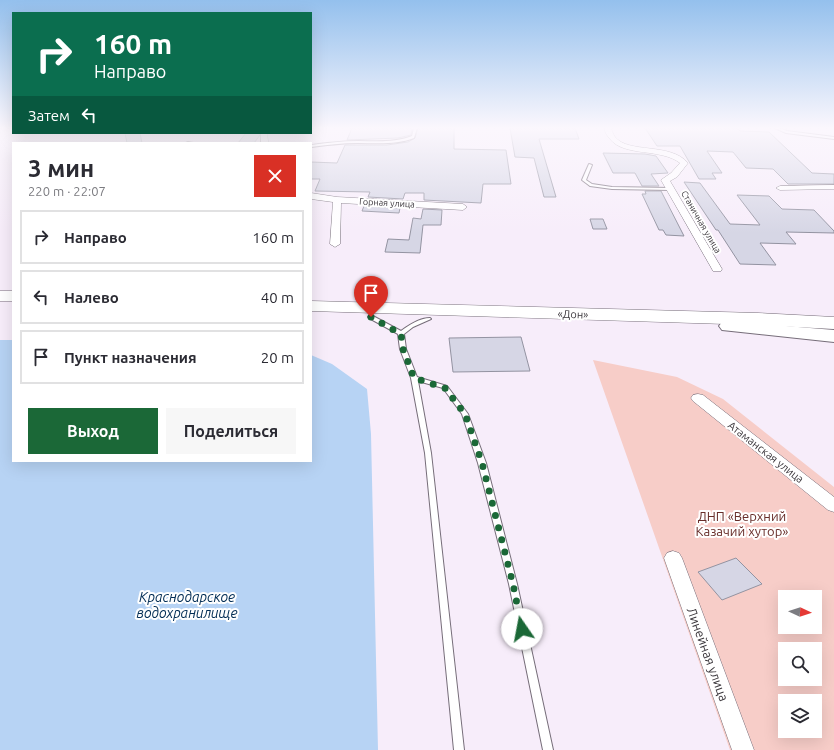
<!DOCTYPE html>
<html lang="ru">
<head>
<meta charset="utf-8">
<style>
	:root { --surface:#fff; --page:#f7f7f7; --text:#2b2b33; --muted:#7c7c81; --line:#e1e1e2; --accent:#1b6837 }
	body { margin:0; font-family:Ubuntu,sans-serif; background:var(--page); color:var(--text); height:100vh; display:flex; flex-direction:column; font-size:15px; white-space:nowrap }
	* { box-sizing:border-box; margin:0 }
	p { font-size:13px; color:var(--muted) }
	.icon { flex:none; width:22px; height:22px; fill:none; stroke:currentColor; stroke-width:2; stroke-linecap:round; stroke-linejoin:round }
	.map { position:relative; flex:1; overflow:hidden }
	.drawer { position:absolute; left:12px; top:142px; width:300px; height:320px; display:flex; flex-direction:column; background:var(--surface); border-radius:0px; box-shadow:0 4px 16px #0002 }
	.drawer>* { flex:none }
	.banner { position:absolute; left:12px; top:12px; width:300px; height:122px; border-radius:0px; box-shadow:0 4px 16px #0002; background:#0b6e4f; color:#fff; overflow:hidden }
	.needle { width:26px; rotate:93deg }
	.controls { position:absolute; left:778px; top:590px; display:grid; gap:8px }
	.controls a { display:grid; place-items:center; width:44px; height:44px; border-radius:0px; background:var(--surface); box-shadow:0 4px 16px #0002; font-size:20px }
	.pin { position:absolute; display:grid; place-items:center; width:34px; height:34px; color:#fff; margin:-41px -17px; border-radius:50% 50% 50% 0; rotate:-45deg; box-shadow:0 0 4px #0007 }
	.pin .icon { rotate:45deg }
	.me { position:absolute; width:44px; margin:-22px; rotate:348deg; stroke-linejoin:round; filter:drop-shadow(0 0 3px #0008) }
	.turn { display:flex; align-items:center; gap:14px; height:84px; padding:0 16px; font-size:18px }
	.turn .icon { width:52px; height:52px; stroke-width:2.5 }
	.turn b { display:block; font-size:28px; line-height:34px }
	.then { display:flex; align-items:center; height:38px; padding:0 16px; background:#0003; gap:8px; font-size:15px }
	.round { display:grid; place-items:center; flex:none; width:42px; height:42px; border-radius:0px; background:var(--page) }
	.summary { display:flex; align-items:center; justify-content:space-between; height:68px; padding:0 16px }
	h1 { font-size:24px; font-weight:700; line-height:30px }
	.action { display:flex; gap:8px; margin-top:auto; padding:8px 16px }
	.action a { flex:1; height:46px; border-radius:0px; background:var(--accent); color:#fff; font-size:16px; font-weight:700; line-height:46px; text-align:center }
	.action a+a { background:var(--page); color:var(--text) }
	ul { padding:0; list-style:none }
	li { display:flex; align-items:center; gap:12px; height:54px; margin:0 8px 6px; padding:0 8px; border:2px solid var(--line); border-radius:0px }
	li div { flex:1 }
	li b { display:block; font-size:15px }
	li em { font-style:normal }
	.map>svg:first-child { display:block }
</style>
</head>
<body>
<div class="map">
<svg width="834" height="750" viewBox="0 0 834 750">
	<rect width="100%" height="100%" fill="#f7edfa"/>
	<path fill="#f7cdc8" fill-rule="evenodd" d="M593,360L677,377L723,399L834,487V750H730ZM785,597H815V627H785ZM785,649H815V679H785ZM785,701H815V731H785Z"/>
	<path fill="#b7d3f4" d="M0,340H13V461H311V355L332,364L367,389L371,434L378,750H0Z"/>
	<g fill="#d6d6e5" stroke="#9393a1">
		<path d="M352,128H412L411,135L398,138L347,140Z"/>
		<path d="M418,128H454V149L506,150L511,184H483L481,203L424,200V193H405L403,199L368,197L370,192L315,191L320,179H311V162L337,163L345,145H387L408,142L415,138Z"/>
		<path d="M510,128H575L579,139H539L556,197H544L534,158L515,157Z"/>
		<path d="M645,128H737L740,131L769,132L812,173L834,174V184H788L773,169L746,168L733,152L707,151L722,173H712L716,179H699L680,146H657Z"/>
		<path d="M125,133H140L142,143H127Z"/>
		<path d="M246,133H260V135L254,143H238Z"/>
		<path d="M603,153L645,154L656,156L668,173L651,174L659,186H642L635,173H613Z"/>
		<path d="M684,182L700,183L730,224L760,225L737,195L769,196L782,209L814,210L834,231V233L786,232L796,244L760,243L776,265L740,264L718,230H716Z"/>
		<path d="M645,191H661L684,236L666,235L663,230H659L642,194H646Z"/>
		<path d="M364,206L400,208L399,213L362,211Z"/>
		<path d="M423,209L442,210L441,225H423L420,253L385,252L388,239L409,240L413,218L421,219Z"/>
		<path d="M590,219H603L607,229H593Z"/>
		<path d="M521,337L530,371L453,372L449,338Z"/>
		<path d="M736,558L762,584L722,600L698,572Z"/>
	</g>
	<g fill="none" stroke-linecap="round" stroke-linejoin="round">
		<defs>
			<g id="service">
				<path d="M414,128H417L414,138C396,145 378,143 358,143C342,143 327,145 311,147V145C327,143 342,141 358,141C377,141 394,143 412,136Z"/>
				<path d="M775,128H779L787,131L834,137V139L786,133Z"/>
				<path d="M188,142L193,143H186Z"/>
				<path d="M589,164L592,165L586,180L592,184L612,187L671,188L673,189L671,190L612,189L590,186L582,180Z"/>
				<path d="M371,315L401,331C409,325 420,318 430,318L431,319L413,327L404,334L406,349L417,377L447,386L468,414L486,463L517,584L553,750H543L509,584L478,463L462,414L443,388L418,381L431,453L464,750H454L425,453L411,378L400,349L398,334L369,318L368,317Z"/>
			</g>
			<g id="minor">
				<path d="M604,128H611C612,131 613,134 615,137C629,154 670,142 688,163L677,177L670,181L722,269L721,271H713L712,269L661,180L671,173L680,163C661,148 624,157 610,139C607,136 605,132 604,128Z"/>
				<path d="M261,133H267L268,141L270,143H261Z"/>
				<path d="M834,185V189L780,190L776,188L780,186Z"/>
				<path d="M311,193L337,197L463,204L467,207L463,210L341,203L340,244L335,247L330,244L333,202L311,199Z"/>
				<path d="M698,394L703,395L834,497V512L828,510L693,401L691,398L693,395Z"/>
				<path d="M673,551L679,553L682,558L754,750H732L664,558L667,553Z"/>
			</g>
			<path id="primary" d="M728,321L834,330V342L722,330L719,326L722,322Z"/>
			<g id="trunk">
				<rect x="0" y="291" width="13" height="10"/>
				<path d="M311,301L758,313L834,317V329L758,325L311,311Z"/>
			</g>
		</defs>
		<use href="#service" stroke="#766d79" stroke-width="2"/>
		<use href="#minor" stroke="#766d79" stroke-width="1"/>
		<use href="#primary" stroke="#766d79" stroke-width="2"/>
		<use href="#trunk" stroke="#766d79" stroke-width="1"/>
		<use href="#service" fill="#fff" fill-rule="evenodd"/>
		<use href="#minor" fill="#fff" fill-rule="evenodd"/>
		<use href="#primary" fill="#fff" fill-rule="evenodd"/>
		<use href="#trunk" fill="#fff" fill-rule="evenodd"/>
	</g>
	<linearGradient id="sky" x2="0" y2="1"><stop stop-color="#94c0ed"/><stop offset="0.55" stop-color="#fbf7fd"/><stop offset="1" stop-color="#fbf7fd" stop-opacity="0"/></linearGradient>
	<rect width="834" height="233" fill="url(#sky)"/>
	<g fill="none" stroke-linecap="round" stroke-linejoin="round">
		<path stroke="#1b6837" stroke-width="7" stroke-dasharray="0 12.6" d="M371,317L401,334L403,349L414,378L445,388L465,414L482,463L513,584L522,629"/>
	</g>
	<g text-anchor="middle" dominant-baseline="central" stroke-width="4" stroke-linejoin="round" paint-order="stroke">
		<g font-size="9" fill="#3a363b" stroke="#fff">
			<text transform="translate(387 203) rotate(3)">Горная улица</text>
			<text transform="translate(701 222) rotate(60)">Станичная улица</text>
		</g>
		<g font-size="11" fill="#3a363b" stroke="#fff">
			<text transform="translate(573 314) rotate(2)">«Дон»</text>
			<text transform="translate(766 452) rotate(38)">Атаманская улица</text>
		</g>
		<g font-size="13" fill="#672d29" stroke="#fff">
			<text x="742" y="516">ДНП «Верхний<tspan x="742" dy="15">Казачий хутор»</tspan></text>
		</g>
		<g font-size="13" fill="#3a363b" stroke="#fff">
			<text transform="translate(708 654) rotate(70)">Линейная улица</text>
		</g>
		<g font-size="14" font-style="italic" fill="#012c54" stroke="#fff">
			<text x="187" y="597">Краснодарское<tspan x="187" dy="16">водохранилище</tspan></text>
		</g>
	</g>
</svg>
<div class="controls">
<a><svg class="needle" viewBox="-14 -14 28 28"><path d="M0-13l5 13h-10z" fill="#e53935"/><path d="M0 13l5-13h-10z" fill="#7c7c81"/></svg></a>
<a><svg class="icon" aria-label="search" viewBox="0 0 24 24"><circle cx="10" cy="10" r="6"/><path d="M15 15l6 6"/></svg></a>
<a><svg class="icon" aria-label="layers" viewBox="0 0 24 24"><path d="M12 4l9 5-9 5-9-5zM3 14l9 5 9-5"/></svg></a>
</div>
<div class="pin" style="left:371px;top:317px;background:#d93025"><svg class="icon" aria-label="arrive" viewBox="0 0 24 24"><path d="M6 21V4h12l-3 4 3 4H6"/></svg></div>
<svg class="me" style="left:522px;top:629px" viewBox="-20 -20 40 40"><circle r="19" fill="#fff"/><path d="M0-13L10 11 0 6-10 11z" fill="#1b6837"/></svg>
<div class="banner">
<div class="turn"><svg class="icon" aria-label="right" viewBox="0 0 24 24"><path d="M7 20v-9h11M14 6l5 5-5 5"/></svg><div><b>160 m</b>Направо</div></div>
<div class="then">Затем<svg class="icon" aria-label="left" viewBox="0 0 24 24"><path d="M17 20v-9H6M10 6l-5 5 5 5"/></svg></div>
</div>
<section class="drawer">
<div class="summary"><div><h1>3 мин</h1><p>220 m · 22:07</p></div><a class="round" style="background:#d93025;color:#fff"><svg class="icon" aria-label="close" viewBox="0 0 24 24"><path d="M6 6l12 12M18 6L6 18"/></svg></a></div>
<ul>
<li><svg class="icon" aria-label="right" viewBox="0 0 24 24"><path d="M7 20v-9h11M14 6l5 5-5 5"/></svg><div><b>Направо</b></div><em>160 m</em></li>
<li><svg class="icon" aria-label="left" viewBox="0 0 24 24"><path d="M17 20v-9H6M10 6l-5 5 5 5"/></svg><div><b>Налево</b></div><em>40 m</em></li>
<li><svg class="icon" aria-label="arrive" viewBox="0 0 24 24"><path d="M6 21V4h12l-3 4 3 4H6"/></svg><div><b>Пункт назначения</b></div><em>20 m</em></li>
</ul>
<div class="action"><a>Выход</a><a>Поделиться</a></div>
</section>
</div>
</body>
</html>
